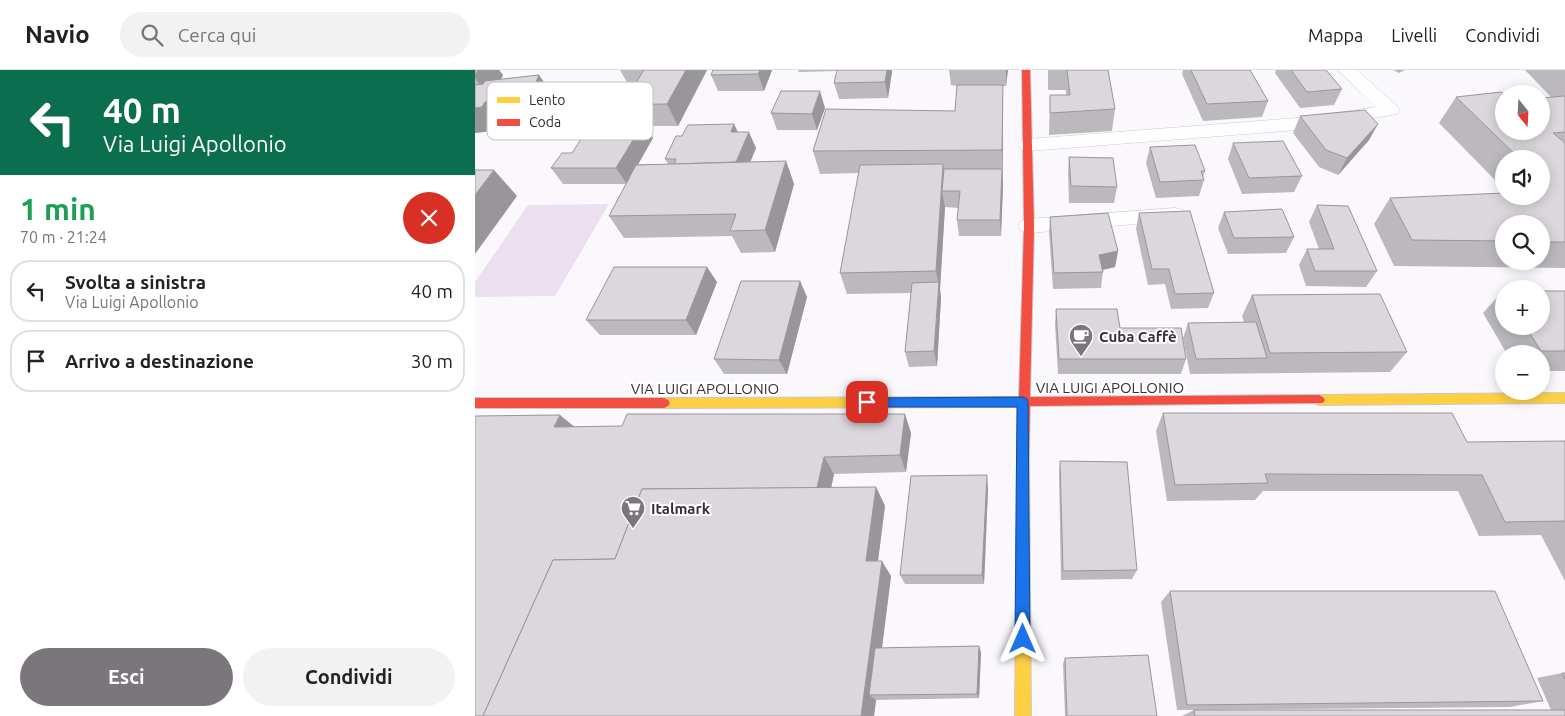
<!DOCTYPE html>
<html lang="it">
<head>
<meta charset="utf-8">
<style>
	:root { --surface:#fff; --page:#f2f2f2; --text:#222; --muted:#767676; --line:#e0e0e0; --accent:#7a767c }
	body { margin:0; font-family:Ubuntu,sans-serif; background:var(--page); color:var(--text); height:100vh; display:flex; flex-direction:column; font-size:19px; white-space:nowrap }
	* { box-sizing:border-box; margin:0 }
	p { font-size:16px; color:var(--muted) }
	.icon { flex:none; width:28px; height:28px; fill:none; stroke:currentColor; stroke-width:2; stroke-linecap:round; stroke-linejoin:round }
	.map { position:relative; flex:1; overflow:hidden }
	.sheet { display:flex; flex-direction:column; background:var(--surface); width:475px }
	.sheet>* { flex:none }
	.top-card { background:#0b6e4f; color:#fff; overflow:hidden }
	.needle { width:32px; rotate:162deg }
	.buttons { position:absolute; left:1020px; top:15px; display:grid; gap:10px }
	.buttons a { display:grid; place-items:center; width:55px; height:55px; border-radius:50%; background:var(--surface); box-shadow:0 2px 12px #0003; font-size:25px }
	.pin { position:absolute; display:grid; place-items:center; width:42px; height:42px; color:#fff; margin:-21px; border-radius:10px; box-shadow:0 2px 8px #0006 }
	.me { position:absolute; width:55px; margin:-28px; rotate:0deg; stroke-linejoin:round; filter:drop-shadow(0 0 4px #0008) }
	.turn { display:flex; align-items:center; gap:18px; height:105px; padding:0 20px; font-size:22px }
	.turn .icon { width:65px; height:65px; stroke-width:2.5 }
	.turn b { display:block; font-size:35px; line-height:42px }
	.round { display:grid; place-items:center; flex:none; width:52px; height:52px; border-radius:26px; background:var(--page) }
	.head { display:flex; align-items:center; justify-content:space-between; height:85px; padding:0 20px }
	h1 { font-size:30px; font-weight:700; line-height:38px; color:#1e9e55 }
	.cta { display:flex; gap:10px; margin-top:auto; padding:10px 20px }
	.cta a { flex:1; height:58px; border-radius:30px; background:var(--accent); color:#fff; font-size:20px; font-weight:700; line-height:58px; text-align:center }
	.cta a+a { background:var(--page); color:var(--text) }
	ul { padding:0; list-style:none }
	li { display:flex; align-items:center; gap:15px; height:62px; margin:0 10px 8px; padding:0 10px; border:2px solid var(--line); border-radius:20px }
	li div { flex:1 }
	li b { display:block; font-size:19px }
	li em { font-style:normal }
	header { display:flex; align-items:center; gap:30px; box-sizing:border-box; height:70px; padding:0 25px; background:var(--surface); border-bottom:1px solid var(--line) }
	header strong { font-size:24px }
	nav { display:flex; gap:28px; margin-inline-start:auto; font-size:18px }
	.search { width:350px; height:45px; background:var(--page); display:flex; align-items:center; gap:12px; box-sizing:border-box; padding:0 18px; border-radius:28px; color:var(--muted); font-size:19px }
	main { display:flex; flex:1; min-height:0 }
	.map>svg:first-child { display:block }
</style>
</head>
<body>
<header>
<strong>Navio</strong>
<div class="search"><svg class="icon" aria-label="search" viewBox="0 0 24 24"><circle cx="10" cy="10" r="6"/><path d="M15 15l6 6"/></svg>Cerca qui</div>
<nav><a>Mappa</a><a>Livelli</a><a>Condividi</a></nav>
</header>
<main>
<section class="sheet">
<div class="top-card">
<div class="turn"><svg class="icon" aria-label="left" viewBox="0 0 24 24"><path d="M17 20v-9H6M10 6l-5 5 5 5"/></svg><div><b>40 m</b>Via Luigi Apollonio</div></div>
</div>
<div class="head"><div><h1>1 min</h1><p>70 m · 21:24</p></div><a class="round" style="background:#d93025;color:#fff"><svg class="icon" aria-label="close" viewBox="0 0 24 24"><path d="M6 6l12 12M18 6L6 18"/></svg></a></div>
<ul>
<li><svg class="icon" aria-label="left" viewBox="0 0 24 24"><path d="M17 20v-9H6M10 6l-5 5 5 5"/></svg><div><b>Svolta a sinistra</b><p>Via Luigi Apollonio</p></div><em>40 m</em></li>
<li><svg class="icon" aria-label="arrive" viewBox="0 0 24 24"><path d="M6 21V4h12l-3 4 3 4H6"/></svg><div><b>Arrivo a destinazione</b></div><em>30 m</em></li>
</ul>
<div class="cta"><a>Esci</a><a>Condividi</a></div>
</section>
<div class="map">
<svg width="1090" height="646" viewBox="0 0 1090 646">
	<rect width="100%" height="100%" fill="#fbf8fd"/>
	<path fill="#eae0ef" d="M134,134L80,226L0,227V212L53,135Z"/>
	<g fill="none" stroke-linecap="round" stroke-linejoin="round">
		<defs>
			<g id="street">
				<path d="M863,0H882L922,36L924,40L922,44L835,59L553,81L546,79L543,75L546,71L553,69L835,47L901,37Z"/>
				<path d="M700,138L708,140L711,145L708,150L554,163L546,161L543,156L546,151L554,149Z"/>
			</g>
			<g id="slow">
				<path d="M1090,323V333L844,335L840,333L838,330L840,327L844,325Z"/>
				<path d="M508,327L512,329L514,332L512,335L508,337L189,338L185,336L183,333L185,330L189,328Z"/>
				<path d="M548,379L552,380L554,384L556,646H540L542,384L544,380Z"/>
			</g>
			<g id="jam">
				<path d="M547,0H555L559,156L555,327L844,325L848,327L850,330L848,333L555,336L554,384L552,388L548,389L544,388L542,384L544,337H508L504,335L502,332L504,329L508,327H544L549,156Z"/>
				<path d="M0,328H189L193,330L195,333L193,336L189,338H0Z"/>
			</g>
		</defs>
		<use href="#street" stroke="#ccc9ce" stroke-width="1"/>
		<use href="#slow" stroke="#ccc9ce" stroke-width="2"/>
		<use href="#jam" stroke="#ccc9ce" stroke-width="2"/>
		<use href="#street" fill="#fefeff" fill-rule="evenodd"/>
		<use href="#slow" fill="#ffcf43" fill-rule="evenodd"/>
		<use href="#jam" fill="#f24e42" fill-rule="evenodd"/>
	</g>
	<g fill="#bcb9be" fill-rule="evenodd">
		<path d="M0,0H24L28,5L26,9L64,5L79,27L71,49L27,54L25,60L0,63Z"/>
		<path d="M145,0H232L203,56H172L178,68L163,94H193L190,89L207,66L259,54L263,62L281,78L275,92L311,91L319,114L300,182L266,183L257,166L149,168L134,146L151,114H88L76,98L97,83L147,52L136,35L154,16Z"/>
		<path d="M238,0H297L289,21H243L236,5Z"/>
		<path d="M323,0H417L413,28L364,29L359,13L362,1L324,2Z"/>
		<path d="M474,0H533L531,16H528V116L526,166H484L482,150L484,138L470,137L465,219L466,228L462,296L434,297L430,282L436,223L372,224L365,203L384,103L345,104L338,81L480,41L482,16L476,15Z"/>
		<path d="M573,0H592L640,39L637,61L574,65L575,25H591V20H573Z"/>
		<path d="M708,0H775L793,31L787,47L728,51L707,4Z"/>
		<path d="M801,0H851L867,19L859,35L825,38L800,3Z"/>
		<path d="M918,0H930L924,3Z"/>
		<path d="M1050,0H1090V198L919,196L899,154L915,128L1066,126V89H1029V122L1023,113L964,53L981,27L1029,61L1077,28ZM1029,154H1066V191H1029Z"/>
		<path d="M350,38L342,60H302L296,43Z"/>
		<path d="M825,46L894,70L863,105L844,97L818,63Z"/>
		<path d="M758,73L827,106L819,122L767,124L753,89Z"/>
		<path d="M675,77L730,101L728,107L729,110L724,126L681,128L671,93Z"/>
		<path d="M594,87L642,117L639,133H594L593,103Z"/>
		<path d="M842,135L902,201L891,217L831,216L824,195L832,179H844L834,152Z"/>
		<path d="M749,142L819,167L811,183L753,184L743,158Z"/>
		<path d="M664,143L739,223L733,238L696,239L690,214L673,215L661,159Z"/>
		<path d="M575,147L643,181L640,197L628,200L626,218L578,219L574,163Z"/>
		<path d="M325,211L332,227L312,304H249L239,289Z"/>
		<path d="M242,212L221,265H125L111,250Z"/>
		<path d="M1028,221L1029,256H1066L1090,221V301H1066V284H1032L1008,243Z"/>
		<path d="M777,225L932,282L915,302L715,304L708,268L713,253L769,252L767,246Z"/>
		<path d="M581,239L645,258L711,289L706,304H583L580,254Z"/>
		<path d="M688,343L992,372L1090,371V511L1066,465L1004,466L983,421H788L780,430L692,431L681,361Z"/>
		<path d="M99,357L436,363L431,402L359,404L356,418L401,417L410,436L403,491L416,506L407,578L504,576L506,583L504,628L401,630L399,646Z"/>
		<path d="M585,391L662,500L657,509L586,510L584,403Z"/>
		<path d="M513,418L509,514H430L425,505Z"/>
		<path d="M695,521L1068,631L1035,637L702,640L686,532Z"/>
		<path d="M590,588L682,646H590L588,594Z"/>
		<path d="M1087,603H1090V646H707L719,640H1076L1062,608Z"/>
	</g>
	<g fill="#99969b">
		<path d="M3,0H24L28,5L16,30L0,8V6Z"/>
		<path d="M211,0H232L203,56L192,34Z"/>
		<path d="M285,0H297L289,21L283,4Z"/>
		<path d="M412,0H417V2L413,28L410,12Z"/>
		<path d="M531,0H533L531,16Z"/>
		<path d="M64,5L79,27L71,49L27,54L25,60L0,63V38L10,32Z"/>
		<path d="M528,15V103L527,80Z"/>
		<path d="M345,21L350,38L342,60L337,44Z"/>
		<path d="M169,52L178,68L152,114L141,98Z"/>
		<path d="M259,54L266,70L256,62Z"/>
		<path d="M903,54L894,70L863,105L872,88Z"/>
		<path d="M274,62L281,78L268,110L261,93Z"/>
		<path d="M311,91L319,114L300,182L290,160Z"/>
		<path d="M468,94L471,116L467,121L470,137L465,219L466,228L462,296L459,281L464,215L461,201Z"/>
		<path d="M527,99L528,116L526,166L525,150Z"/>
		<path d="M19,100L42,126L0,184V125Z"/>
		<path d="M643,181L640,197L622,201L624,185Z"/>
		<path d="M232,197L242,212L221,265L211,250Z"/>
		<path d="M325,211L332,227L312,304L304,290Z"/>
		<path d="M430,344L436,363L431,402L425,385Z"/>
		<path d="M85,345L107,363L79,357Z"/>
		<path d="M349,387L359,404L352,437L341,421Z"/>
		<path d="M512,405L513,418L509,514L507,505Z"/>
		<path d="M401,417L410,436L401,506L391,491Z"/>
		<path d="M407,491L416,506L401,625H394L401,630L399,646H386Z"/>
		<path d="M504,576L506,583L504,628L502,624Z"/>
	</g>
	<g fill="#dbd7dd" stroke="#99969b">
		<path d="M0,0H3L0,6Z"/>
		<path d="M169,0H211L192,34L136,35L148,16H159Z"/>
		<path d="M238,0H285L283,4L236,5Z"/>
		<path d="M362,0H412L410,12L359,13Z"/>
		<path d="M592,0H633L640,39L575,43V25H595Z"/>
		<path d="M716,0H775L793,31L732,34Z"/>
		<path d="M816,0H851L867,19L832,22Z"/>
		<path d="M64,5L55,26L10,32L7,37L0,38V15L8,14L10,11Z"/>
		<path d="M482,15H528L527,80L338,81L351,39L480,41Z"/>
		<path d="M306,21H345L337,44L296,43Z"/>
		<path d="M1026,22L1029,24V61H1066V28L1090,26V62L1078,63L1090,73V172H1066V154H1029V171L937,170L915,128L1029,123V126H1066V89H1045L981,27Z"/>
		<path d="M890,40L903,54L872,88L851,80L825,46Z"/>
		<path d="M117,52H169L141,98H76L87,83H97Z"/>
		<path d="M259,54L256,62H274L261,92L199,94L201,89H190L201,66H207L213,55Z"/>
		<path d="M808,71L827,106L774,108L758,73Z"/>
		<path d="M720,75L730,101H726L729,110L685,112L675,77Z"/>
		<path d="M594,87L638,88L642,117L596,116Z"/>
		<path d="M311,91L290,160L255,161L261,144L134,146L161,95Z"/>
		<path d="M468,94L461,201L365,203L385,95Z"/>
		<path d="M469,99H527L525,150H482L485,121H467Z"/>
		<path d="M0,100H19L0,125Z"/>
		<path d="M842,135L873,136L902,201H840L832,179H859Z"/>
		<path d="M807,139L819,167L759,168L749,142Z"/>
		<path d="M715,141L739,223L700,224L694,199H677L664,143Z"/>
		<path d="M633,143L643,181L624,185L628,202L579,203L575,147Z"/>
		<path d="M139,197H232L211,250H111Z"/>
		<path d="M266,211H325L304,290L239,289Z"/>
		<path d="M464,212L459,281L430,282L437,213Z"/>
		<path d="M1066,221H1090V281H1066L1050,256H1066Z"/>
		<path d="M905,224L932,282L795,283L777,225Z"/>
		<path d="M581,239H642L645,258H706L711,289H584Z"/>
		<path d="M781,252L792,288L721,289L713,253Z"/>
		<path d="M688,343H977L992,372L1090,371V451L1030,452L1007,405L790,404L793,413L700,415Z"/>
		<path d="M152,344H430L425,385L349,387L342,418L167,419L140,489L78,490L8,646H0V346L85,345L79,357L147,356Z"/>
		<path d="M585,391L652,392L662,500L588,501Z"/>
		<path d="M512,405L507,505H425L436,406Z"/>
		<path d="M401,417L391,491H407L386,646H8L78,490L140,489L167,419Z"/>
		<path d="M695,521H1020L1068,631L712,635Z"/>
		<path d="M504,576L502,624L394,625L400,578Z"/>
		<path d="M673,585L682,646H592L590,588Z"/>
		<path d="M1087,603H1090V609Z"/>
		<path d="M719,640H1090V646H720Z"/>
	</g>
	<path fill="#1a73e8" stroke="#114b97" d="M548,327L552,329L553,332L555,569L553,574L548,576L542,574L540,569L542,337H392L388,336L386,332L388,329L392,328Z"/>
	<defs>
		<symbol id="cafe-pin" viewBox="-11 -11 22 30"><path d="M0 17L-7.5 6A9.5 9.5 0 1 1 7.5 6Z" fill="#7a767c" stroke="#fff"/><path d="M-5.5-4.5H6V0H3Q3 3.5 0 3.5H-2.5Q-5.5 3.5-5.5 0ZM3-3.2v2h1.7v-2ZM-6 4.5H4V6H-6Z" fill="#fff"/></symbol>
		<symbol id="supermarket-pin" viewBox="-11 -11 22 30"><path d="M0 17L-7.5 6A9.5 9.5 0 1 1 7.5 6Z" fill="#7a767c" stroke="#fff"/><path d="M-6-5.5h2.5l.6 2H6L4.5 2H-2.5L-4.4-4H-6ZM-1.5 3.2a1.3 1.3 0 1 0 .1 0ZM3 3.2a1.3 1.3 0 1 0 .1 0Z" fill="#fff"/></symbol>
	</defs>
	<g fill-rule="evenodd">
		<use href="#cafe-pin" x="592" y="252" width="28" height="38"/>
		<use href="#supermarket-pin" x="144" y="424" width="28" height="38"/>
	</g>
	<g text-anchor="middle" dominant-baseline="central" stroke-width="4" stroke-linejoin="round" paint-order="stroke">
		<g font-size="15" font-weight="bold" fill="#343036" stroke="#fff" text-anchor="start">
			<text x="624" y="266">Cuba Caffè</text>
			<text x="176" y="438">Italmark</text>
		</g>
		<g font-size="15" fill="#343036" stroke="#fff">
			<text x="635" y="317">VIA LUIGI APOLLONIO</text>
			<text x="230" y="318">VIA LUIGI APOLLONIO</text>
		</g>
	</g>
	<rect x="12" y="12" width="166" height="58" rx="8" fill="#fff" stroke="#c2c1c3" stroke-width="1"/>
	<rect x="22" y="27" width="23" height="6" fill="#ffcf43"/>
	<rect x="22" y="49" width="23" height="7" fill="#f24e42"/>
	<g font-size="14" fill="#343036">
		<text x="54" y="35">Lento</text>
		<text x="54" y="57">Coda</text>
	</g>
</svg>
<div class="buttons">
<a><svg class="needle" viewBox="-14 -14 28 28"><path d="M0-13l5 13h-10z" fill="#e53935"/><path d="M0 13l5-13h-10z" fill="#767676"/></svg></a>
<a><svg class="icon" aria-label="sound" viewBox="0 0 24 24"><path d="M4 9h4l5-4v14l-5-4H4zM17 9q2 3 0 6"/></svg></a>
<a><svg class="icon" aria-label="search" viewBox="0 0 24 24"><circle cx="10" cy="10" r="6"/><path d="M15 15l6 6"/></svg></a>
<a>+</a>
<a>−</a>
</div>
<div class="pin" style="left:392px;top:332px;background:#d93025"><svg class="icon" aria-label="arrive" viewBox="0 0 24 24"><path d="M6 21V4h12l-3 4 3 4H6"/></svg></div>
<svg class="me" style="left:548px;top:569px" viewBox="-20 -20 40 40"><path d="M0-17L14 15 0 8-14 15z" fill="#1a73e8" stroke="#fff" stroke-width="4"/></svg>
</div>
</main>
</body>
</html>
